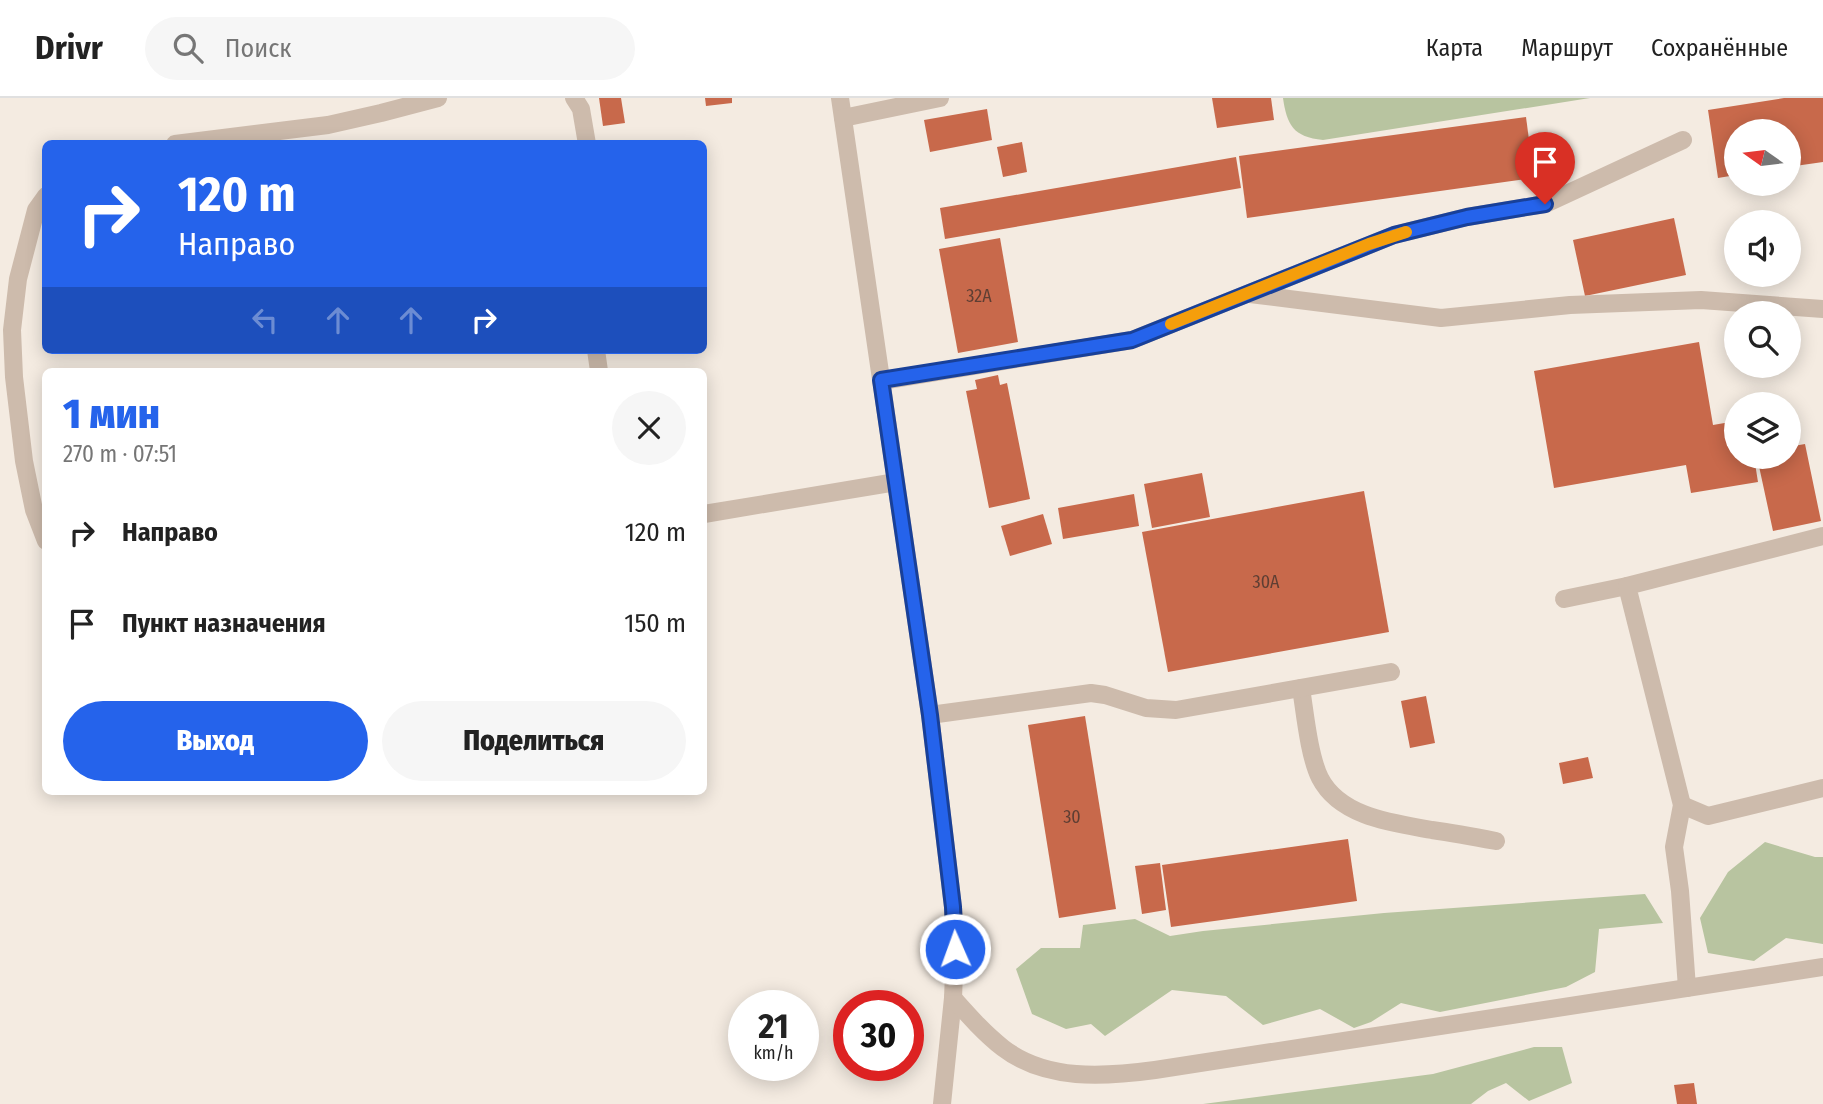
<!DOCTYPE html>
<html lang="ru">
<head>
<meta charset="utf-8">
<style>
	:root { --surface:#fff; --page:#f6f6f6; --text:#222; --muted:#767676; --line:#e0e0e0; --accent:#2563eb }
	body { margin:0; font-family:"Fira Sans Condensed",sans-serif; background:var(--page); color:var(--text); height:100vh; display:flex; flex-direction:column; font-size:26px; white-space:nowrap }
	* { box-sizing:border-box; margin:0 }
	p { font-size:23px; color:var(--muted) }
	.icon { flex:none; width:38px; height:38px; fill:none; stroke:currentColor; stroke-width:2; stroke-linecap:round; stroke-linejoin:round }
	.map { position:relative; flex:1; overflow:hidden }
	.panel { position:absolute; left:42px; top:270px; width:665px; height:427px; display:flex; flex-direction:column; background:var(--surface); border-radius:10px; box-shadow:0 4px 18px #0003 }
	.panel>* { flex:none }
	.hud { position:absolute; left:42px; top:42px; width:665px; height:214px; border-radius:10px; box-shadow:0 4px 18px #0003; background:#2563eb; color:#fff; overflow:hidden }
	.needle { width:46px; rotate:284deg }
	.buttons { position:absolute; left:1724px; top:21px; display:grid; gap:14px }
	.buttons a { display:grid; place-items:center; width:77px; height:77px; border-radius:50%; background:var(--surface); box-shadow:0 4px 18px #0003; font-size:35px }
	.speed { position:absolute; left:728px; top:892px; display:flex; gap:14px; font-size:35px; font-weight:700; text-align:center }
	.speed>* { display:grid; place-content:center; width:91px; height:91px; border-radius:50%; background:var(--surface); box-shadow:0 4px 18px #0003; line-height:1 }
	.speed small { font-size:18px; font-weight:400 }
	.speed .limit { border:10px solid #d22; background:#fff; color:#111 }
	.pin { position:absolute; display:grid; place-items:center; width:60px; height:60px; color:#fff; margin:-72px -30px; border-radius:50% 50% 50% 0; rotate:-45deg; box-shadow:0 0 7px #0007 }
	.pin .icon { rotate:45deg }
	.me { position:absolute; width:77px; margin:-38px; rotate:358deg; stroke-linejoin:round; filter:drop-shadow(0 0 5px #0008) }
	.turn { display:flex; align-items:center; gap:24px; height:147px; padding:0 21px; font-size:32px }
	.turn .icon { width:91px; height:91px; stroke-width:2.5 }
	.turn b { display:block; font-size:49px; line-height:60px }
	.lanes { display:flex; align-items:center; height:66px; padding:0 21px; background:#0003; justify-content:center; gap:35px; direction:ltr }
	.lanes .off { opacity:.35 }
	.round { display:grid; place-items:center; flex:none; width:74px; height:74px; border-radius:37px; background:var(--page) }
	.head { display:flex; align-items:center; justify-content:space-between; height:119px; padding:0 21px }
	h1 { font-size:42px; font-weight:800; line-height:52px; color:var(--accent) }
	.cta { display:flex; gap:14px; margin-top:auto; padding:14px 21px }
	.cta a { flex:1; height:80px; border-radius:42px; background:var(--accent); color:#fff; font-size:28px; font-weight:800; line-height:80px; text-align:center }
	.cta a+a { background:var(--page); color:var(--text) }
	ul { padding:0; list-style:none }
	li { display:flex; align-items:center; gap:21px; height:91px; padding:0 21px }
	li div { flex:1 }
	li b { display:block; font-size:26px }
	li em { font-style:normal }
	header { display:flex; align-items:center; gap:42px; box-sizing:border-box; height:98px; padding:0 35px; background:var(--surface); border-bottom:2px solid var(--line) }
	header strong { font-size:33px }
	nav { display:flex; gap:38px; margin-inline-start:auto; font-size:24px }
	.search { width:490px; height:63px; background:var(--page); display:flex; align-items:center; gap:18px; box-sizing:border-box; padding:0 24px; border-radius:38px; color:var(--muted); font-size:26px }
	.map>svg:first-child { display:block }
</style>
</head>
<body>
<header>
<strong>Drivr</strong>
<div class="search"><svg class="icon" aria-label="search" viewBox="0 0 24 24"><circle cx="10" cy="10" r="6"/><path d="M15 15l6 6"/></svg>Поиск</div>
<nav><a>Карта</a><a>Маршрут</a><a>Сохранённые</a></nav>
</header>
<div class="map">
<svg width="1823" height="1006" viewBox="0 0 1823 1006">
	<rect width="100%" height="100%" fill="#f4ebe1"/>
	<g fill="#b8c4a0">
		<path d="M1283,0H1590L1323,42C1293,39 1287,27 1283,0Z"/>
		<path d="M1765,744L1815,759H1823V846L1786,840L1754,863L1708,855L1700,820L1728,774Z"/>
		<path d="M1645,796L1663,825L1599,831L1595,874L1566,889L1440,914L1401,905L1371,924L1354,930L1320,911L1263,927L1226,898L1172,892L1105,938L1091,926L1066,931L1032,916L1016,871L1041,850H1080L1083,827L1135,821L1170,838L1203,833L1384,815Z"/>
		<path d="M1534,949H1562L1572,985L1529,1003L1506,985L1488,993L1471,1006H1203L1433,976Z"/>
	</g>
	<g fill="#c8694b">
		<path d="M599,0H621L625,25L603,28Z"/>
		<path d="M705,0H732V5L706,8Z"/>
		<path d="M1212,0H1271L1274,22L1217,30Z"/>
		<path d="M1784,0H1823V64L1788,69V33H1736V77L1718,80L1708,12Z"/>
		<path d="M987,11L992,42L930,54L924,22Z"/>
		<path d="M1526,19L1534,80L1247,120L1239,58Z"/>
		<path d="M1022,44L1027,74L1003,79L997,49Z"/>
		<path d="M1236,59L1241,90L945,141L940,110Z"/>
		<path d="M1674,120L1686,177L1585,198L1573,142Z"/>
		<path d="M1000,140L1018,244L958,255L939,151Z"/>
		<path d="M1699,244L1713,327L1736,323V359H1754L1758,384L1691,395L1686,367L1554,390L1534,273Z"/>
		<path d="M998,277L1000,287L1007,285L1030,401L989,410L966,293L977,291L975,282Z"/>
		<path d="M1805,346L1821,423L1773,433L1757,359H1788V349Z"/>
		<path d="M1202,375L1210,419L1152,430L1144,386Z"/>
		<path d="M1364,393L1389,534L1168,574L1142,434Z"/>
		<path d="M1134,396L1139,428L1063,441L1058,410Z"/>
		<path d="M1043,416L1052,446L1010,458L1001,428Z"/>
		<path d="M1426,598L1435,645L1410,650L1401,603Z"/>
		<path d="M1085,618L1116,811L1059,820L1028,627Z"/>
		<path d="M1588,659L1593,680L1563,686L1559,665Z"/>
		<path d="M1348,741L1357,803L1171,829L1162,767Z"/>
		<path d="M1160,765L1166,812L1142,816L1135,768Z"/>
		<path d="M1694,985L1697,1006H1677L1674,987Z"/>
	</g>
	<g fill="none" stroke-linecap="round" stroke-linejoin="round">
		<g stroke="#cdbbac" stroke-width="18">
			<path d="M574,0L581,11L587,46"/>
			<path d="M840,0L930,617L953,809L955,851L953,900L942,1006"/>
			<path d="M843,20L940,0"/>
			<path d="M175,46L328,27L381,15L438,0"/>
			<path d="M46,98L36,112L18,181L12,232L14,279L24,363L34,412L46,443"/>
			<path d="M1250,196L1441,220L1570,207L1701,202L1823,211"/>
			<path d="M596,252L599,273"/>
			<path d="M881,283L1132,242L1394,137L1467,119L1545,106L1683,42"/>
			<path d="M704,416L896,384"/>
			<path d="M1564,501L1627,488"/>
			<path d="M1301,590C1305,615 1309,658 1320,680C1340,719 1393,725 1432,732C1453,735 1475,739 1496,743"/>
			<path d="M930,617L1091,595L1105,597L1146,610L1176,612L1391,574"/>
			<path d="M1682,707L1708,718L1823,690"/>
			<path d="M1687,890L1680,793L1674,749L1682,707L1627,488L1823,438"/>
			<path d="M953,900C969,918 984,935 1003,950C1046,983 1104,979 1155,972L1823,869"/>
		</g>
	</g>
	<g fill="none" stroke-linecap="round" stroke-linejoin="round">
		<defs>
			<path id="route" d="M955,851L953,809L930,617L881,282L1132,242L1394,137L1467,119L1545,106"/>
		</defs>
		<use href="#route" stroke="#184099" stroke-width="18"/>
		<use href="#route" stroke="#2563eb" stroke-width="12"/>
		<path stroke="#f59e0b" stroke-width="12" d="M1171,226L1369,146L1406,134"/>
	</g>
	<g text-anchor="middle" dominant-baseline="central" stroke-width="7" stroke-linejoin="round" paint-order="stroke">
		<g font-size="18" fill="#5e3e33">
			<text x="979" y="198">32А</text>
			<text x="1266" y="484">30А</text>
			<text x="1072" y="719">30</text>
		</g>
	</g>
</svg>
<div class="buttons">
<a><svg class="needle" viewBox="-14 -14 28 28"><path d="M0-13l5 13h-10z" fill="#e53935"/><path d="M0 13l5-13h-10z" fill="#767676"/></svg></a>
<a><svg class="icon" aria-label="sound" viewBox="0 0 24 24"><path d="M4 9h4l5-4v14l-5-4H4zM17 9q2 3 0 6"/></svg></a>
<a><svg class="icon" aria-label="search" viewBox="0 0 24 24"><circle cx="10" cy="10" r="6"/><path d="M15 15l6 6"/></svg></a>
<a><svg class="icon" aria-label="layers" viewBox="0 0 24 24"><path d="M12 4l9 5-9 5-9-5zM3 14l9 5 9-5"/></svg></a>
</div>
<div class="speed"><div>21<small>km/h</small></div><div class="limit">30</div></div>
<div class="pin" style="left:1545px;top:106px;background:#d93025"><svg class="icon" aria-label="arrive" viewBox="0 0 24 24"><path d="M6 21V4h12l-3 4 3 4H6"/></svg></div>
<svg class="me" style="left:955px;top:851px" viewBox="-20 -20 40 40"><circle r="17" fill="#2563eb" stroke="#fff" stroke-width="3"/><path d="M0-11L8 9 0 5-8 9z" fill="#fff"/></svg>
<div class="hud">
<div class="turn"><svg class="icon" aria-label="right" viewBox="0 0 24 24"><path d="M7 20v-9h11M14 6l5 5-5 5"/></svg><div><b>120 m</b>Направо</div></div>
<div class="lanes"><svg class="icon off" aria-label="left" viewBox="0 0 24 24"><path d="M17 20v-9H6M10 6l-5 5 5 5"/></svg><svg class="icon off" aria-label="ahead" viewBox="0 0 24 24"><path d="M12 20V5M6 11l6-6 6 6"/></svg><svg class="icon off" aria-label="ahead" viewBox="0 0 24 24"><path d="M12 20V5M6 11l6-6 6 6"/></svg><svg class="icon" aria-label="right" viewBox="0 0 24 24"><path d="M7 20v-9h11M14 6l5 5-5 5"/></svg></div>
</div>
<section class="panel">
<div class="head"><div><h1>1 мин</h1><p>270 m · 07:51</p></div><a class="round"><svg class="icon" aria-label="close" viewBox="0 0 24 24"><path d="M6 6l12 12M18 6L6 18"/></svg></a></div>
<ul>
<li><svg class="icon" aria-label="right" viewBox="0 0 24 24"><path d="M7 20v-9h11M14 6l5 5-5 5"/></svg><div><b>Направо</b></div><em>120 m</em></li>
<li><svg class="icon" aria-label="arrive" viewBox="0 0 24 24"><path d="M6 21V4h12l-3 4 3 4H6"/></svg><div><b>Пункт назначения</b></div><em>150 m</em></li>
</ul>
<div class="cta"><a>Выход</a><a>Поделиться</a></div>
</section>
</div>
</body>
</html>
